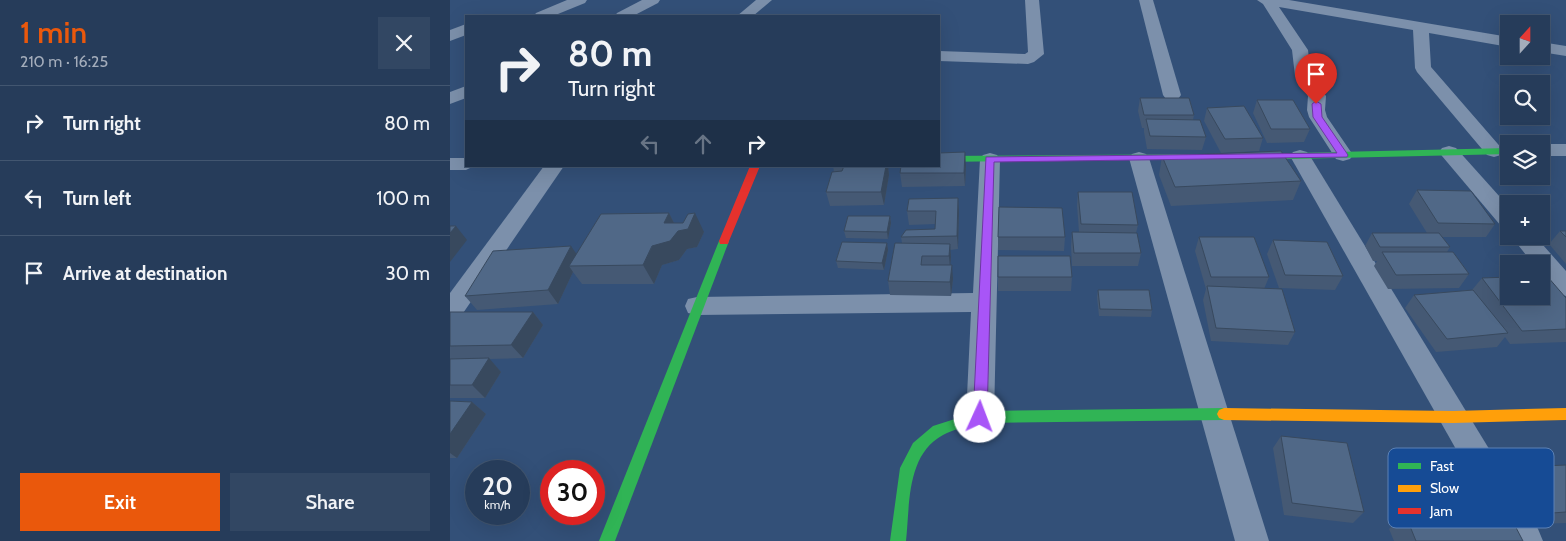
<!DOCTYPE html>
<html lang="en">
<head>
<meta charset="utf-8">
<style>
	:root { --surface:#263c5a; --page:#324763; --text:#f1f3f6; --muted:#a4adbb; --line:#425670; --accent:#ea580c }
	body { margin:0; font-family:Cabin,sans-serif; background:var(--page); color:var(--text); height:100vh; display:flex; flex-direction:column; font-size:19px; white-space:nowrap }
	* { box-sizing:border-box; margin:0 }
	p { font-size:16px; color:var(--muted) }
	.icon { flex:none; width:28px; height:28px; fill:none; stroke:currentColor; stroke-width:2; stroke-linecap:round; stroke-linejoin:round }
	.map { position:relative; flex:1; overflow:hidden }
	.drawer { display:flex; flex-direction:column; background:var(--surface); width:450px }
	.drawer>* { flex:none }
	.guide { position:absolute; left:15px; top:15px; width:475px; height:152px; border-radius:0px; box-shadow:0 5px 20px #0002,0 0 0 1px var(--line); background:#263c5a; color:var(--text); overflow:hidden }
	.needle { width:32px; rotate:21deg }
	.tools { position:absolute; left:1050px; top:15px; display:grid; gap:10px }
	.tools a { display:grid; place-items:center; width:50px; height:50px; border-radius:0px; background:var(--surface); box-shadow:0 5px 20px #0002,0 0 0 1px var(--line); font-size:25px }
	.speed { position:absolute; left:15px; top:460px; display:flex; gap:10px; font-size:25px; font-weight:700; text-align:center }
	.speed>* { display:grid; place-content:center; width:65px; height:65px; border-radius:50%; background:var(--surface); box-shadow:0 5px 20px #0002,0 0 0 1px var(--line); line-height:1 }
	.speed small { font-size:12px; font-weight:400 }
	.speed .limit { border:8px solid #d22; background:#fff; color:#111 }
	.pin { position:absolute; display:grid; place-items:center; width:42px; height:42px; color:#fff; margin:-51px -21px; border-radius:50% 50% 50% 0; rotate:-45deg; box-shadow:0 0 5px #0007 }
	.pin .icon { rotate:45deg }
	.me { position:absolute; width:55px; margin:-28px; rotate:2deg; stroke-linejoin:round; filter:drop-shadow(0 0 4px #0008) }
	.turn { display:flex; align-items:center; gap:18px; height:105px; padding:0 20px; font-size:22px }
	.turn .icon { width:65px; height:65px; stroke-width:2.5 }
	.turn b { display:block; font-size:35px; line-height:42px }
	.lanes { display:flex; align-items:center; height:48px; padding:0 20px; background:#0003; justify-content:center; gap:25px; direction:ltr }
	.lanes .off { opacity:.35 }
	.round { display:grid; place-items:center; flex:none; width:52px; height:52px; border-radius:0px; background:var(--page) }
	.headline { display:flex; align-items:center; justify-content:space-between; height:85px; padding:0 20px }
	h1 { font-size:30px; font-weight:600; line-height:38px; color:var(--accent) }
	.button { display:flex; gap:10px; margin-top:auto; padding:10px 20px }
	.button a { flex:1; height:58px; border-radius:0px; background:var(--accent); color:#fff; font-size:20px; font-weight:600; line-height:58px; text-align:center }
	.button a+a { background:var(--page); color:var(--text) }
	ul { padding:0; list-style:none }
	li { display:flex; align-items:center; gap:15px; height:75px; padding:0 20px; border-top:1px solid var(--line) }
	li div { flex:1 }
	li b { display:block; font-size:19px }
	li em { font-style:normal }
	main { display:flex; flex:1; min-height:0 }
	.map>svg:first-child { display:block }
</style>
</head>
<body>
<main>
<section class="drawer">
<div class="headline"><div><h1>1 min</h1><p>210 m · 16:25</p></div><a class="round"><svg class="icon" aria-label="close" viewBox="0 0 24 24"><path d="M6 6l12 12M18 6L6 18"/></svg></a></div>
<ul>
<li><svg class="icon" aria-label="right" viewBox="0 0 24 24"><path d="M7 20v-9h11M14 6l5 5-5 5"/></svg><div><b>Turn right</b></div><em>80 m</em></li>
<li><svg class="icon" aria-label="left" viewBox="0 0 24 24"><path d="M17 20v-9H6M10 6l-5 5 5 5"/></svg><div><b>Turn left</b></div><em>100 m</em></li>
<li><svg class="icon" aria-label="arrive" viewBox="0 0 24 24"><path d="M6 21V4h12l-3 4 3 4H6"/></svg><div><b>Arrive at destination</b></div><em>30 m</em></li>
</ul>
<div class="button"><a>Exit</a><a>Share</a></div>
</section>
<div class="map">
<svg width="1116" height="541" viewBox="0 0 1116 541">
	<rect width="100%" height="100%" fill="#335078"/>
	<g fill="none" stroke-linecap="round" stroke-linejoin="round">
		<g fill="#7c90ab" fill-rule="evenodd">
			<path d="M117,0H137L135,3L103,16H84L86,13Z"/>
			<path d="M192,0H210L208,3L183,16H165L167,13Z"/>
			<path d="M306,0H322L303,16H287Z"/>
			<path d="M575,0H589L594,54L584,62L578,64L489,61V51L575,54L578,52Z"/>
			<path d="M689,0H703L731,95L728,99L722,100L716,99L713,95Z"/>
			<path d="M807,0H839L1059,37V47L979,33L981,67L1054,151L1051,155L1044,157L1037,155L967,72L965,68L963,30L829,7L858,50L861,76L876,96L875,110L877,117L903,155L900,159L893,161L886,159L859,117L857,110L858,96L845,76L842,50L813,4Z"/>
			<path d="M16,24V35L0,41V30Z"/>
			<path d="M1091,42L1116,46V56L1091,52Z"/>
			<path d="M16,86V98L0,104V92Z"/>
			<rect x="1091" y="144" width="25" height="12"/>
			<path d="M999,146L1006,148L1059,207V228L1051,226L992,156L989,152L992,148Z"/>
			<path d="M850,150L857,152L860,156L1088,529L1093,541H1058L840,156L843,152Z"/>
			<path d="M689,152L696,154L699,158L819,541H785L679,158L682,154Z"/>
			<path d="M540,153L547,155L550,159L544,417L540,426L530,430L520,426L516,417L521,312L247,315L238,313L235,306L238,299L247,297L523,293L530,159L533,155Z"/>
			<path d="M0,158H16V166H24L16,170H0Z"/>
			<path d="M94,166H114L9,319L0,322V293Z"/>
			<path d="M1061,236H1085L1116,271V296C1102,292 1091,278 1091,264H1083Z"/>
		</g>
		<g fill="#30b455" fill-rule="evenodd">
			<path d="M1059,148V154L798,160L793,157L798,154Z"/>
			<path d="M750,154L753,155V159L489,162V156Z"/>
			<path d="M274,237L279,241L165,541H149L269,241Z"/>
			<path d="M774,408L779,410L781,414L779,418L774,420L530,423C518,427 503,429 493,435C456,455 460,505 456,541H440L450,468L463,443L483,426L530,411Z"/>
		</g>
		<path fill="#ff9f0a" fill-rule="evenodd" d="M774,408L1003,411L1116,408V420L1003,423L774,420L769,418L767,414L769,410Z"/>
		<path fill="#e5322d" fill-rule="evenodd" d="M300,166H310L279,241L278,244H270L269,241Z"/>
	</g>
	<g fill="#455974">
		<path d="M690,98L744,115L743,120L756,137L752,150L697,149L694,132V128H692L688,111Z"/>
		<path d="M807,100L860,129L854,142L817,143L803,113Z"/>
		<path d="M757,108L813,138L809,151L771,153L754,121Z"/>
		<path d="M712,156L851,181L843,200L721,206L709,175Z"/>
		<path d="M383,166H438L439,175L434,205L380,206L376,192L384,172Z"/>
		<path d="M516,166L515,186L452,187L450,173Z"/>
		<path d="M967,190L1045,224L1036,237H992L1000,247L997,252L1019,274L1009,288L938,289L924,266L927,261H923L915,246L922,233H977L959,204Z"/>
		<path d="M628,192L688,225L686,233L691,253L688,266H622L621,246L622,232H629L627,205Z"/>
		<path d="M508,198L509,211L508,249L500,250L501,257L500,265L503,279L501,296L440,295L438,281L452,243L451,237L485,229L486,224L459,225L457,211Z"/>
		<path d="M219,213L224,223H233L254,232L247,247L237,249L229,260L212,265L204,284H132L123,272L108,304L27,310L15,296L126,254Z"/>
		<path d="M440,216L441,223L438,239L396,238L394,231Z"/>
		<path d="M1110,231H1116V264L1099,244Z"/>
		<path d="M548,237H615L614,251L548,250Z"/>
		<path d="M749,237L819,277L814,289L845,332L838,345L761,341L753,300L756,289L745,251Z"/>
		<path d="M823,240L893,276L885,290L829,288L817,254Z"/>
		<path d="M437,243L438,250L434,270L388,268L386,261Z"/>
		<path d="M548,277H622L621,291H548Z"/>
		<path d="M1032,278L1116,298V342L1060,344L1055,337L1047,347L986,352L955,308L964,295L1022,290Z"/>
		<path d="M648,290L702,310L701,317L649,316L647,297Z"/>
		<path d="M0,312H83L93,325L73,358L39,359L51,372L35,398H0Z"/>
		<path d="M0,401L22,402L36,414L7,458H0Z"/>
		<path d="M831,436L914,512L903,523L834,515L823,448Z"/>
		<path d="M1116,465V523L1086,524L1058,479L1072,467Z"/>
		<path d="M955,514L1073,541H944L939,529Z"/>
	</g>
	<g fill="#38495e">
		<path d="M515,152L516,166L515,186L514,173Z"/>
		<path d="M436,166H438L439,175L434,205L431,192Z"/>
		<path d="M508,198L509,211L508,249L507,236Z"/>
		<path d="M219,213L228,231L245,213L254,232L247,247L237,249L229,260L212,265L204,284L193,265Z"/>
		<path d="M440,216L441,223L438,239L437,232Z"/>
		<path d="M6,226L17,240L0,262V233Z"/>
		<path d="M437,243L438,250L434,270L432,263Z"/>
		<path d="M500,244L501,257L500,269L499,256Z"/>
		<path d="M121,246L130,259L119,266L123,272L108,304L98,290Z"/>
		<path d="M502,265L503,279L501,296L500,282Z"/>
		<path d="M83,312L93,325L73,358L61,345Z"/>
		<path d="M39,358L51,372L35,398L22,385Z"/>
		<path d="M22,402L36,414L7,458L0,453V434Z"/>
	</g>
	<g fill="#506887" stroke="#38495e">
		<path d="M690,98H739L744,115H694Z"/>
		<path d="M807,100H843L860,129H821Z"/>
		<path d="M794,106L813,138L775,139L757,108Z"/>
		<path d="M696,119L750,120L756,137L700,136Z"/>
		<path d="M831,151L851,181L725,187L712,156Z"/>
		<path d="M515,152L514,173H450L451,166H489V153Z"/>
		<path d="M394,166H436L431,192H376L382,172L392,171Z"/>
		<path d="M967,190L1021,191L1045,224L988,223Z"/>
		<path d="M628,192H682L688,225L631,224Z"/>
		<path d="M508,198L507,236L451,237L456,230L485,229L486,211H457L459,199Z"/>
		<path d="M549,207L612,208L615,237H548Z"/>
		<path d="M219,213L214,223H233L238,214L245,213L238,229L228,231L220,241L202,246L193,265L119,266L151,214Z"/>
		<path d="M398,216H440L437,232L394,231Z"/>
		<path d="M0,226H6L0,233Z"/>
		<path d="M1110,231H1116V237Z"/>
		<path d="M622,232L687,233L691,253H624Z"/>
		<path d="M922,233H989L1000,247H930Z"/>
		<path d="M749,237H804L819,277H761Z"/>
		<path d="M823,240L877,242L893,276L835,275Z"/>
		<path d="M392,242L437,243L432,263L386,261Z"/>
		<path d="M445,243L500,244L499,256H472L471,265H502L500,282L438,281Z"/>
		<path d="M121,246L98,290L15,296L43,251Z"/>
		<path d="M932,252H1003L1019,274L946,275Z"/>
		<path d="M548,256H620L622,277H548Z"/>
		<path d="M1091,276H1097L1116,298V329L1072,331L1032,278L1059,277V296H1091Z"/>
		<path d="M757,286L832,289L845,332L766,328Z"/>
		<path d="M648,290H699L702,310L650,309Z"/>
		<path d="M1023,290L1058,333L997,339L964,295Z"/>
		<path d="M0,312H83L61,345L0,346Z"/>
		<path d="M39,358L22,385H0V359Z"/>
		<path d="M0,401L22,402L0,434Z"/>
		<path d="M831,436L897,443L914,512L842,503Z"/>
		<path d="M1116,465V512L1102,513L1072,467Z"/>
		<path d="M955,514L1061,518L1073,541H966Z"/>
	</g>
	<path fill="#a855f7" stroke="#6d37a1" d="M866,101L871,104L872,117L898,155L897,157L544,162L537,417L535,421L530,423L525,421L523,417L536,157L887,153L863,117L862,104Z"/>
	<rect x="938" y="448" width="166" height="80" rx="8" fill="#164b95" stroke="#5c81b5" stroke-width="1"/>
	<rect x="948" y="463" width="23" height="6" fill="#30b455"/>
	<rect x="948" y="485" width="23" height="7" fill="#ff9f0a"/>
	<rect x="948" y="508" width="23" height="6" fill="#e5322d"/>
	<g font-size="14" fill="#fff">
		<text x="980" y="471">Fast</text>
		<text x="980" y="493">Slow</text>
		<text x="980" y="516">Jam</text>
	</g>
</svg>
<div class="tools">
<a><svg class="needle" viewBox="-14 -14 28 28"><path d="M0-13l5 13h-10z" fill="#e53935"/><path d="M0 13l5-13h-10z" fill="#a4adbb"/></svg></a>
<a><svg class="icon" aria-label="search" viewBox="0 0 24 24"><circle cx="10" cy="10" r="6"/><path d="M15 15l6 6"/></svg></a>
<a><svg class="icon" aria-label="layers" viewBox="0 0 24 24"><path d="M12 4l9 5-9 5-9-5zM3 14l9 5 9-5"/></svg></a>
<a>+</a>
<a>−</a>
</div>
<div class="speed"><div>20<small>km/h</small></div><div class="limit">30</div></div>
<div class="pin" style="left:866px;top:104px;background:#d93025"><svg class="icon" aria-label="arrive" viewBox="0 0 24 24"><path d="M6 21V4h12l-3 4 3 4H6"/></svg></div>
<svg class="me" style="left:530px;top:417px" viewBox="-20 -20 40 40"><circle r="19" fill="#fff"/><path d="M0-13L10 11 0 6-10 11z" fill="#a855f7"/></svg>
<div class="guide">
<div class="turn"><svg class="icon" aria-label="right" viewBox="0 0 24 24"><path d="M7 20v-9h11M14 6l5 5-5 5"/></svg><div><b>80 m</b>Turn right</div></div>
<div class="lanes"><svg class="icon off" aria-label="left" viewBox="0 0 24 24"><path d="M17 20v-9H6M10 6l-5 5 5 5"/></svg><svg class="icon off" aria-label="ahead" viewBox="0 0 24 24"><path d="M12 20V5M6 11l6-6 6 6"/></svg><svg class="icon" aria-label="right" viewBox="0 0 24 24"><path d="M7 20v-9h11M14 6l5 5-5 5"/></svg></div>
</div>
</div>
</main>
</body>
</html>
